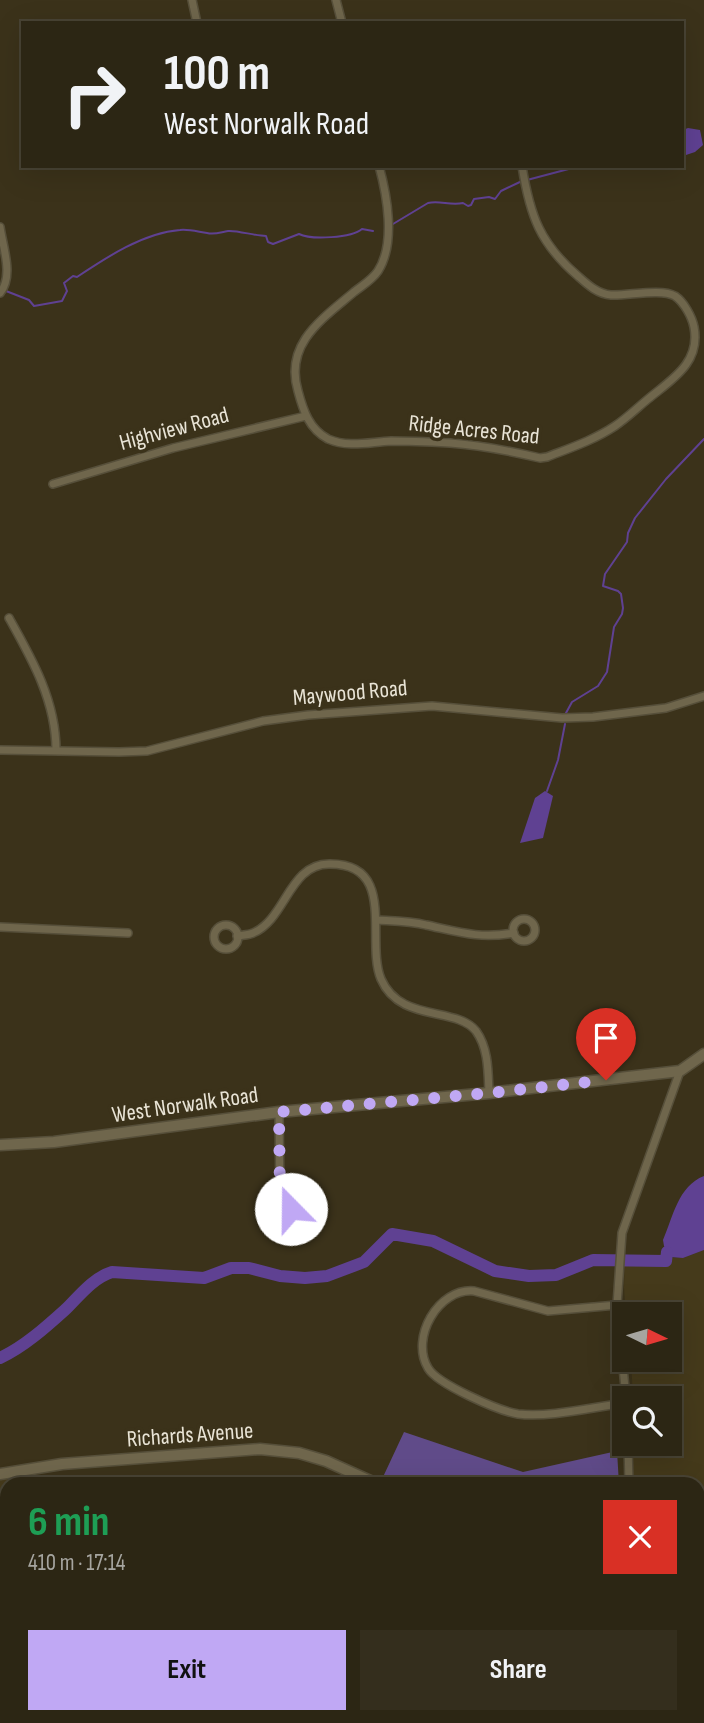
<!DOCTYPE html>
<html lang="en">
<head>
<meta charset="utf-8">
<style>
	:root { --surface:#2c2614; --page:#342e1d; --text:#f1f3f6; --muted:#a6a5a0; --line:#484334; --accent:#c0a8f4 }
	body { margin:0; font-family:"Sofia Sans Condensed",sans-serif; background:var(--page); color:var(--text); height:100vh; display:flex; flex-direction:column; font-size:26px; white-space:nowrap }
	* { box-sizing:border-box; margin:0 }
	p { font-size:23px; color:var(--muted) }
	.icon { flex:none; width:38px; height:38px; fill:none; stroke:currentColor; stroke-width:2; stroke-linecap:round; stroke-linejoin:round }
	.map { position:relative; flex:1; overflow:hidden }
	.details { position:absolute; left:0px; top:1477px; width:705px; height:247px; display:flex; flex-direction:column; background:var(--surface); border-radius:21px 21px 0 0; box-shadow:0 7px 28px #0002,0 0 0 2px var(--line) }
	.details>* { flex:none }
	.hud { position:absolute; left:21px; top:21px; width:663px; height:147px; border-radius:0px; box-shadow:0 7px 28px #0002,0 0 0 2px var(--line); background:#2c2614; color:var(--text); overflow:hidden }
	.needle { width:46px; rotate:95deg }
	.buttons { position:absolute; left:612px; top:1302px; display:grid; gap:14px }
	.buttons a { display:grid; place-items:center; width:70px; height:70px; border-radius:0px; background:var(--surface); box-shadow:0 7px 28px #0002,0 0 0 2px var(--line); font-size:35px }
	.pin { position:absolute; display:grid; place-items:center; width:60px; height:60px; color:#fff; margin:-72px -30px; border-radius:50% 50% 50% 0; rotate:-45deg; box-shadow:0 0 7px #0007 }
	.pin .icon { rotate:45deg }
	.me { position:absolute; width:77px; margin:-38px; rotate:338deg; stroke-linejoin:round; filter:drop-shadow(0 0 5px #0008) }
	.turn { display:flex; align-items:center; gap:24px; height:147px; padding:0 28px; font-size:32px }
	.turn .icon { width:91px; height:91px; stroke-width:2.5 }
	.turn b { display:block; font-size:49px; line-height:60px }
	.round { display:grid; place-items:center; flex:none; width:74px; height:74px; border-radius:0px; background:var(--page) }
	.head { display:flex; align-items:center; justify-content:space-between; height:119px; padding:0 28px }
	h1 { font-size:42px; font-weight:700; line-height:52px; color:#1e9e55 }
	.button { display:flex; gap:14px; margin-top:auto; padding:14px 28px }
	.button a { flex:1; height:80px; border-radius:0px; background:var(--accent); color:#111; font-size:28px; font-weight:700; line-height:80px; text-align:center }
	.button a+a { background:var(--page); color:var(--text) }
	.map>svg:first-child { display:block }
</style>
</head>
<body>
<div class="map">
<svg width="704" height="1723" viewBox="0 0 704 1723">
	<rect width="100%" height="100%" fill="#3b321a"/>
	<g fill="#453a1b">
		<path d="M704,1250V1529L698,1530V1484H634L633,1444H670V1398H633L631,1360H670V1314H626L624,1288L625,1258H683Z"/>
		<path d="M21,1474L27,1484H7V1717H177L180,1720L275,1717V1723H0V1478Z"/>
		<path d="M698,1549H704V1723H687L686,1717H698Z"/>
	</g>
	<path fill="#604b89" d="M404,1432L523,1472L617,1451L619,1484H396L383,1477Z"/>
	<g fill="#5f4192">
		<path d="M688,128L700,130L703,145L695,152L683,156V130Z"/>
		<path d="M545,791L553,796L543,838L520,843L535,798Z"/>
		<path d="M704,1176V1250L683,1258L670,1257L664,1246L663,1240C673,1217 678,1186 704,1176Z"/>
	</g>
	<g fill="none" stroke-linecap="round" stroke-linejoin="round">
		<g stroke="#5f4192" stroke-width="2">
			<path d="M527,180L580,166"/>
			<path d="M393,224L428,203C440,200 450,206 463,203L468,206L471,205L474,199L489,197L495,199L501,191L522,181"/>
			<path d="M6,291L29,300L34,306L62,301L67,291L64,283L73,276L77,277C107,257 143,233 180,230C189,229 199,232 207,233C215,235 221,232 228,231C237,230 255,236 266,236L268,242L273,244L299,234C311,240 352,238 362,229L373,231"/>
			<path d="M566,713L572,702L598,686L607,672L614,627L622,614L623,608L621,594L618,591L603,586L605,574L627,542L628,533L635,518L666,479L704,439"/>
			<path d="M547,791L558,760L565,724"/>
		</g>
		<path stroke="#5f4192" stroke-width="12" d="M0,1358C24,1347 46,1327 66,1309C80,1295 93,1278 112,1272L204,1278L231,1268H249L280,1276L305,1278L327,1276L364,1262L392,1234L433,1241L495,1271L529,1276L556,1275L593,1260L666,1261L667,1252"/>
		<defs>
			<g id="street">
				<path d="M192,0L197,23"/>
				<path d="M336,0L342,23"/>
				<path d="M379,166C387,195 396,243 378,271C372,280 363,285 354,292C322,319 284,344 298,391C303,410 309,429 328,439C349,448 369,442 391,441C411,441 431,442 450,443C481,445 510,451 540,458L547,457C570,448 594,440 615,426C627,418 637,408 648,399C671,380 701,363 694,327C692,317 684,302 675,296C661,288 628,296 611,295C598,294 588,285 579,277C540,244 530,216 522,166"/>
				<path d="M0,227C3,248 14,276 0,293"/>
				<path d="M53,484L173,448L306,416"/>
				<path d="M9,618C32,659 56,701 56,750"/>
				<path d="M0,750L119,752L147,751L263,721L308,715L432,706L562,718L593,717L666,708L704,696"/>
				<circle cx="524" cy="930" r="11"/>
				<path d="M376,920C392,921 410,921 426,925C459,932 479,939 514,933"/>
				<circle cx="226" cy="937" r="12"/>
				<path d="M0,927L128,933"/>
				<path d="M237,936C242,935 249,935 253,933C286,919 289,864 329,864C398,863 365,941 381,979C400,1023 456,1006 476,1031C489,1049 488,1073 489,1093"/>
				<path d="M279,1112L280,1199"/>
				<circle cx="282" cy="1208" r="9"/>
				<path d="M617,1305L548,1311L474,1291C438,1288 410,1338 428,1368C437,1384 499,1411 518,1414C549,1418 593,1407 625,1403"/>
				<path d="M626,1398L617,1305L622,1233L680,1071"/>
				<path d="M628,1444L629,1484"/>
				<path d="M563,1717L564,1723"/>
				<path d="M680,1717L681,1723"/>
				<path d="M400,1723V1717"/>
			</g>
			<g id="secondary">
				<path d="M0,1145L54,1142L279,1112L489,1093L680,1071L704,1054"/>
				<path d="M0,1474L62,1464L260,1449L299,1453L326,1461L377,1484"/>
				<path d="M698,1540H704"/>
			</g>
		</defs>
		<use href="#street" stroke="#564f3a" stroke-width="10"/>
		<use href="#secondary" stroke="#564f3a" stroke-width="13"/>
		<use href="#street" stroke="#6f664c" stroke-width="7"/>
		<use href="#secondary" stroke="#6f664c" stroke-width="10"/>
	</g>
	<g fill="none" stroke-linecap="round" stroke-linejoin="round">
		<path stroke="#c0a8f4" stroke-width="12" stroke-dasharray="0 21.6" d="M291,1209L286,1200L280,1199L279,1112L489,1093L606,1080"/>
	</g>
	<g text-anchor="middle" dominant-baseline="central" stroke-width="7" stroke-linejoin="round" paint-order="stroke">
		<g font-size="23" fill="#e9e4d6" stroke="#3b321a">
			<text transform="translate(174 429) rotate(-15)">Highview Road</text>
			<text transform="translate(474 430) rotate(6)">Ridge Acres Road</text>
			<text transform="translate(350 693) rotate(-5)">Maywood Road</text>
			<text transform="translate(185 1105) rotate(-8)">West Norwalk Road</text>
			<text transform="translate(190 1435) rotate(-4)">Richards Avenue</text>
		</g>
	</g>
</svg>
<div class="buttons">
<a><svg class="needle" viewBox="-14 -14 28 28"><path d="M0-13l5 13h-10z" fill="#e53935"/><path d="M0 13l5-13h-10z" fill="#a6a5a0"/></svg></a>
<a><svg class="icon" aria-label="search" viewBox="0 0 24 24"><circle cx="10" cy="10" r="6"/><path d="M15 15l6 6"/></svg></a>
</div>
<div class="pin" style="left:606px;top:1080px;background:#d93025"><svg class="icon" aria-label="arrive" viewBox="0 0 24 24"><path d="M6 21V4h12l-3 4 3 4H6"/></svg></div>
<svg class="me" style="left:291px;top:1209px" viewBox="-20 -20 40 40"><circle r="19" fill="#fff"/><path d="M0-13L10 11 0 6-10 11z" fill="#c0a8f4"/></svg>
<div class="hud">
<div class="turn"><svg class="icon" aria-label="right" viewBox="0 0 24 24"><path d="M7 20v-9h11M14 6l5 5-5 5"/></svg><div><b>100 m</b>West Norwalk Road</div></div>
</div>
<section class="details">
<div class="head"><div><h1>6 min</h1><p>410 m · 17:14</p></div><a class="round" style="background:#d93025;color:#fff"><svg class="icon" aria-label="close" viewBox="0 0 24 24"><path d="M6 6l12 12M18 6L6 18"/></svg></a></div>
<div class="button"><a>Exit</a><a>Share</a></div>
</section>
</div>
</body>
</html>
